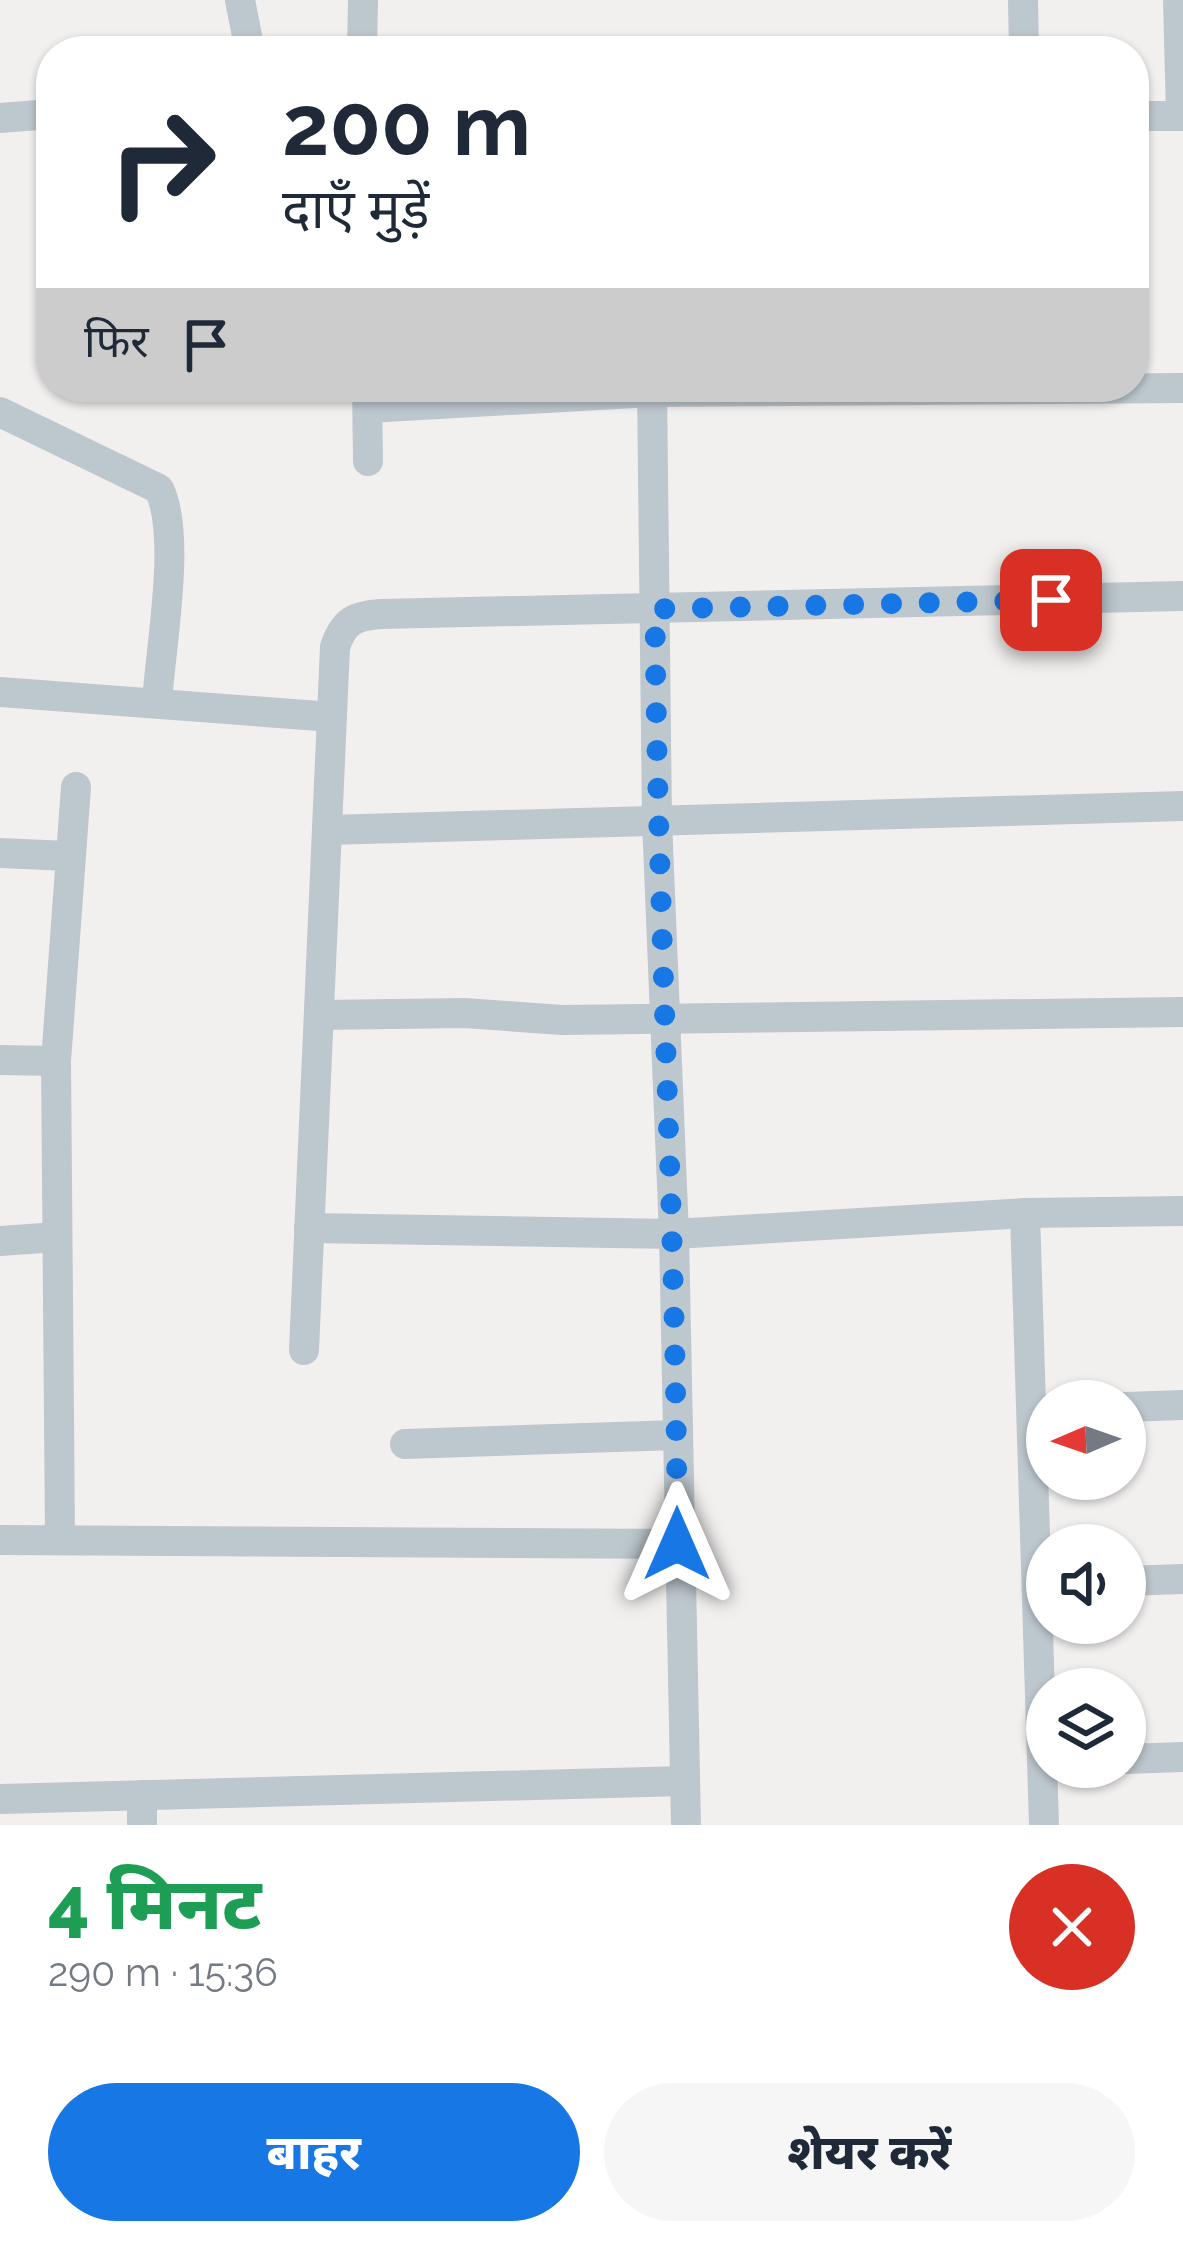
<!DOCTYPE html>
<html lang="hi">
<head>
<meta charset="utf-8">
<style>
	:root { --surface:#fff; --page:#f6f6f7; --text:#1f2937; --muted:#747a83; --accent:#1777e4 }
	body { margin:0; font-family:Raleway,"Noto Sans Devanagari",sans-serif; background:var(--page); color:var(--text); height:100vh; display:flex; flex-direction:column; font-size:45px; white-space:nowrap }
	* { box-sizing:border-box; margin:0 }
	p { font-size:39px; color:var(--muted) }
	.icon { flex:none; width:66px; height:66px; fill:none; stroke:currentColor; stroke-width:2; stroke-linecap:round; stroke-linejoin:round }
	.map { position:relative; height:1825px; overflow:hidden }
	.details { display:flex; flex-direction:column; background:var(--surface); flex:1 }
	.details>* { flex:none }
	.banner { position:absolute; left:36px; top:36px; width:1113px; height:366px; border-radius:48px; box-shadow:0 3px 9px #0004; background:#fff; color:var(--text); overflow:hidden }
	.needle { width:78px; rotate:268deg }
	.fabs { position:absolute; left:1026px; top:1380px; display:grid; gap:24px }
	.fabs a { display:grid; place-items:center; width:120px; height:120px; border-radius:50%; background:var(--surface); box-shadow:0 3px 9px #0004; font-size:60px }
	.pin { position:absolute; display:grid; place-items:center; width:102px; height:102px; color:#fff; margin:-51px; border-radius:24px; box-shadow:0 6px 18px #0006 }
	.me { position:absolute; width:132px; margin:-66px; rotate:0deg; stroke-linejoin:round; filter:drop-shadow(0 0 9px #0008) }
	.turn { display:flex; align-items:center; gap:42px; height:252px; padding:0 48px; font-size:54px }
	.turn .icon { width:156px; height:156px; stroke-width:2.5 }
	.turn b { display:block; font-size:84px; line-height:102px }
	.then { display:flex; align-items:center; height:114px; padding:0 48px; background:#0003; gap:24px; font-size:45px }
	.round { display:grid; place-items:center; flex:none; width:126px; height:126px; border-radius:63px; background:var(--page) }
	.head { display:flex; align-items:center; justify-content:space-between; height:204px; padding:0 48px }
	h1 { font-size:72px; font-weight:800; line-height:90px; color:#1e9e55 }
	.action { display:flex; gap:24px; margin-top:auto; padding:24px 48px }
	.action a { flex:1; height:138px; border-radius:72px; background:var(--accent); color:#fff; font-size:48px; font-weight:800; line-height:138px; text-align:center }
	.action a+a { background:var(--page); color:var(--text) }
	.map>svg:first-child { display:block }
</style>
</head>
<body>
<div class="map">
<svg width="1183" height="1825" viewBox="0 0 1183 1825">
	<rect width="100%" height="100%" fill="#f2efef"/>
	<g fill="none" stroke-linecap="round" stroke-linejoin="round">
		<g stroke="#bdc7ce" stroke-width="30">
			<path d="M240,0L250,51"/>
			<path d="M1023,0L1024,51"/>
			<path d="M1178,0L1181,116"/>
			<path d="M362,51L363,0"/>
			<path d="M1134,116H1183"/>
			<path d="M0,118L51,114"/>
			<path d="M367,387L368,461"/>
			<path d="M652,387L657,821L674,1234L686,1825"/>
			<path d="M368,408L652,392L1183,388"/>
			<path d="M0,412L159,489C182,535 160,650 157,703"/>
			<path d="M0,692L332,717"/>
			<path d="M327,830L1183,806"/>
			<path d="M0,853L68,856"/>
			<path d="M319,1015L465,1013L562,1020L1183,1012"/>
			<path d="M0,1060L56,1061"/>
			<path d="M1025,1213L1044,1825"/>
			<path d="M309,1228L674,1234L1025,1213L1183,1211"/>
			<path d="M0,1241L57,1237"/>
			<path d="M304,1350L335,647C344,621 354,616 381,614L1183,596"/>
			<path d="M1125,1407L1183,1405"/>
			<path d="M405,1444L677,1435"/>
			<path d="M60,1538L56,1061L76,787"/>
			<path d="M0,1540L677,1544"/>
			<path d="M1125,1581L1183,1579"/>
			<path d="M1125,1759L1183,1757"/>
			<path d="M0,1799L684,1781"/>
			<path d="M142,1825V1795"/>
		</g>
	</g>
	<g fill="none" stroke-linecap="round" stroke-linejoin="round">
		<path stroke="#1777e4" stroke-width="21" stroke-dasharray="0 37.8" d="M677,1544C677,1232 657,921 655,609L1051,600"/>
	</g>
</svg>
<div class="fabs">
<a><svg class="needle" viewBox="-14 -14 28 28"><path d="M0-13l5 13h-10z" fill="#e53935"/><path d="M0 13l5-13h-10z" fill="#747a83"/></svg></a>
<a><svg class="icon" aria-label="sound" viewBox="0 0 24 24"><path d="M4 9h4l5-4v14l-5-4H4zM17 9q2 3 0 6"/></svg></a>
<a><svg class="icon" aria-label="layers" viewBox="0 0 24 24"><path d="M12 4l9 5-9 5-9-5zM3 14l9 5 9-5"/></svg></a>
</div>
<div class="pin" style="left:1051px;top:600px;background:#d93025"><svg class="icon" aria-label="arrive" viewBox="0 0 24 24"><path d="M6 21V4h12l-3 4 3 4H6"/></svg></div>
<svg class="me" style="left:677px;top:1544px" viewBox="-20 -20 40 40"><path d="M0-17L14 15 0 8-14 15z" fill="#1777e4" stroke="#fff" stroke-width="4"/></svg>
<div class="banner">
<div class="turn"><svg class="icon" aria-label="right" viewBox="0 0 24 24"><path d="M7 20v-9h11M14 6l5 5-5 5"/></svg><div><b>200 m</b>दाएँ मुड़ें</div></div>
<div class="then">फिर<svg class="icon" aria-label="arrive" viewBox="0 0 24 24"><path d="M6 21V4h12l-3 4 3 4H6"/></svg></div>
</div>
</div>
<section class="details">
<div class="head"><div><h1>4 मिनट</h1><p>290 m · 15:36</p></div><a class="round" style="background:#d93025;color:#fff"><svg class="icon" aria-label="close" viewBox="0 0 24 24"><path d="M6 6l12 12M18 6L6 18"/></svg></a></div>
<div class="action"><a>बाहर</a><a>शेयर करें</a></div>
</section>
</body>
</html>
